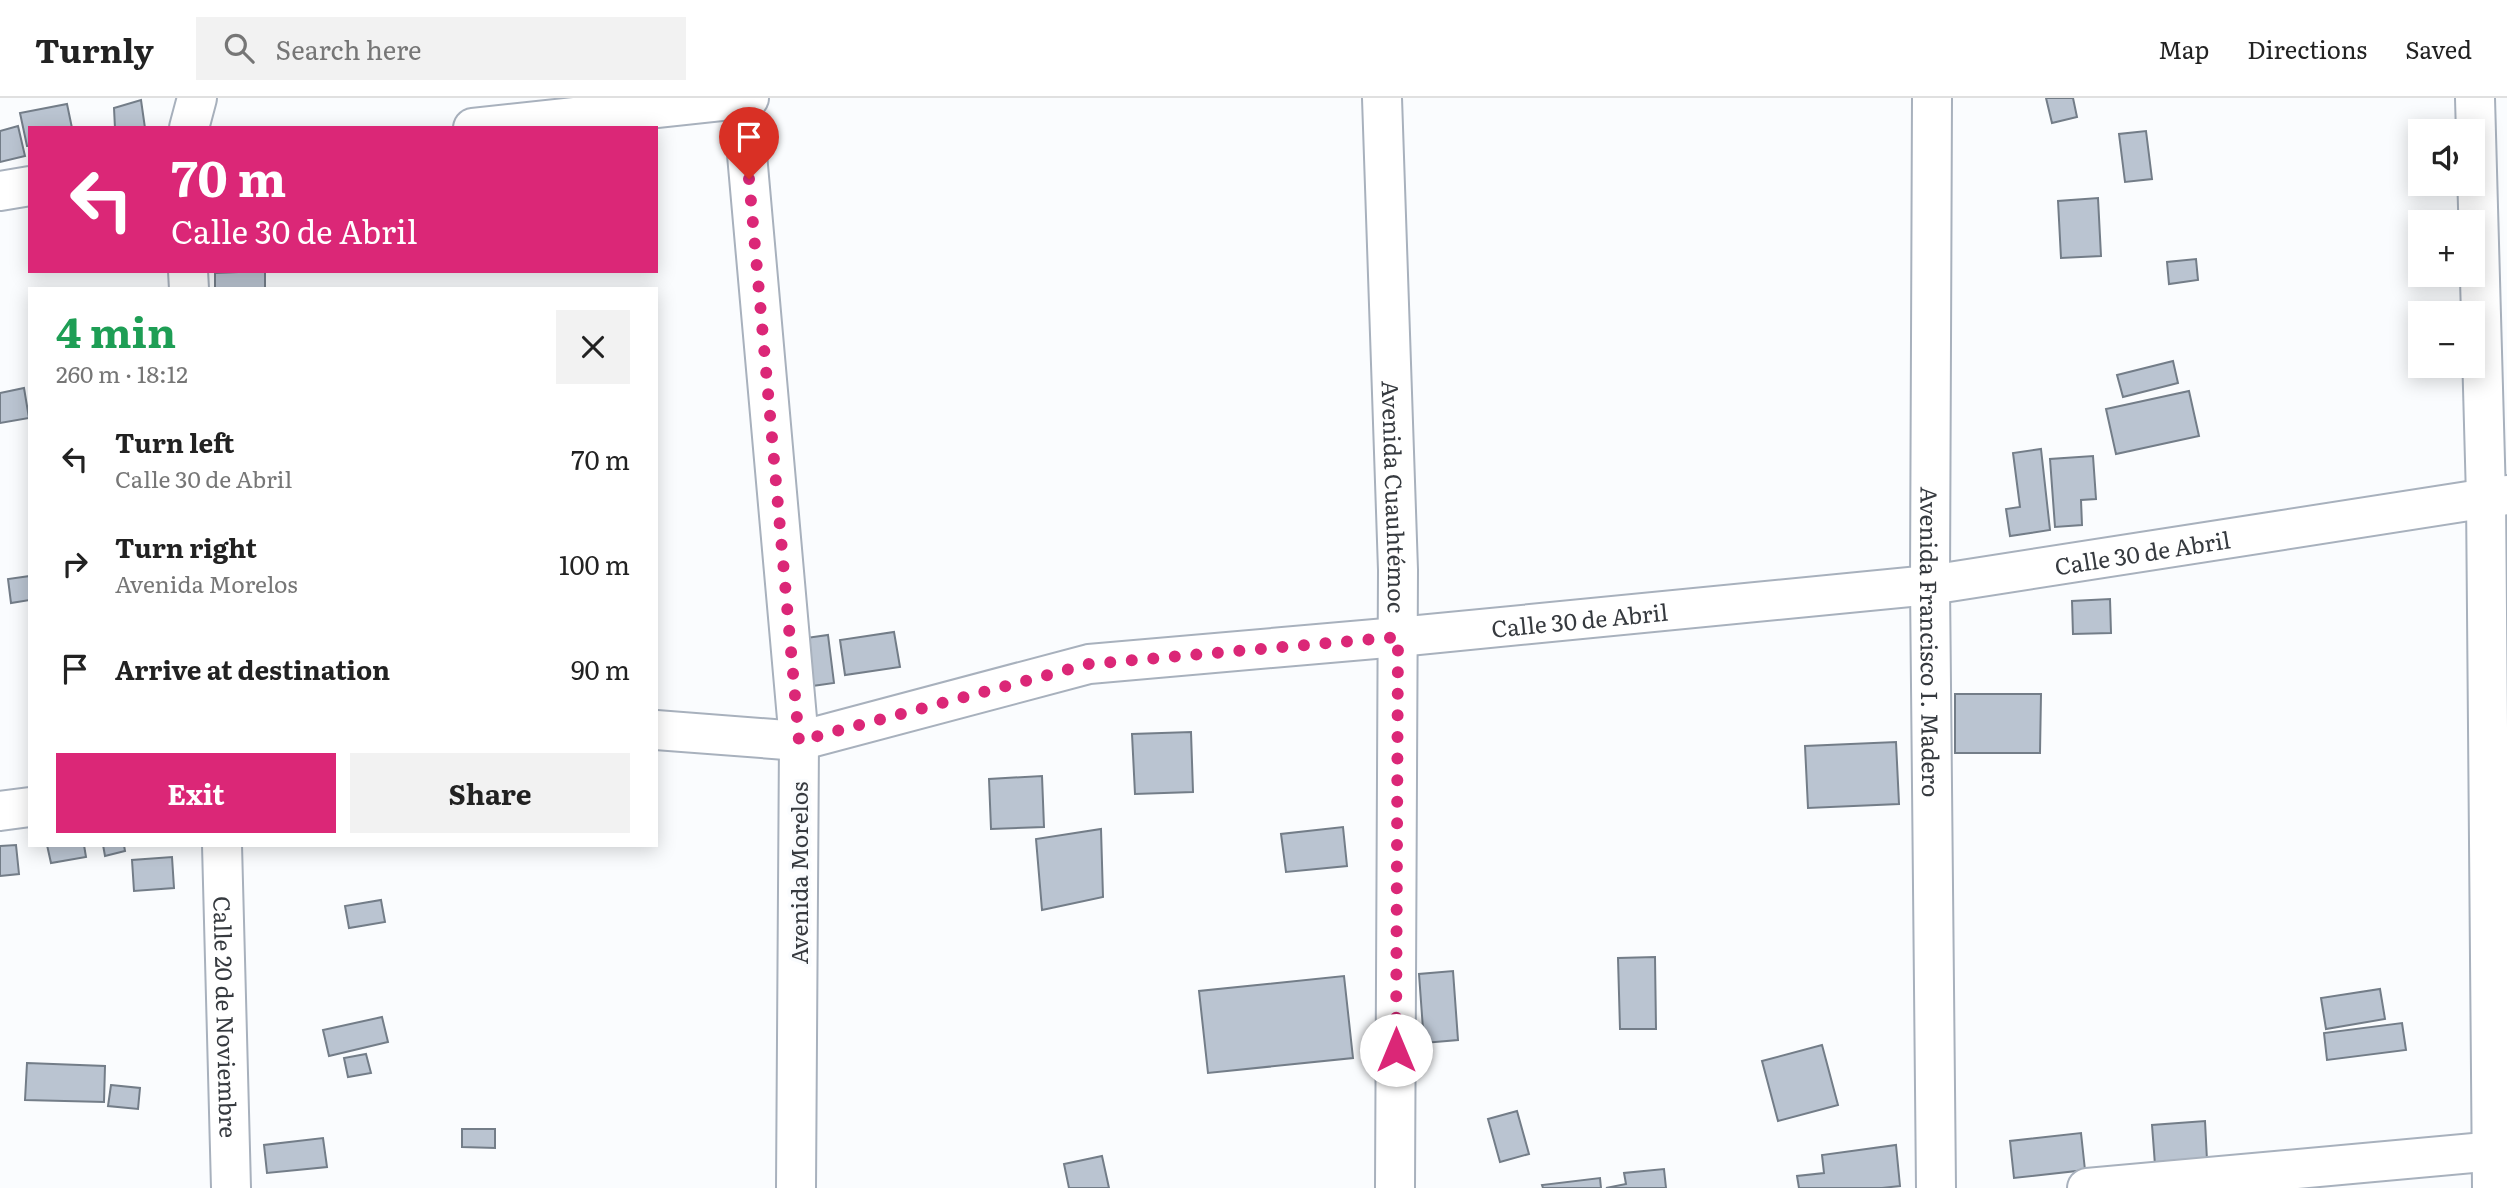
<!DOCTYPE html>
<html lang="en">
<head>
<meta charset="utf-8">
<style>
	:root { --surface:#fff; --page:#f2f2f2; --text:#222; --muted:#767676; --line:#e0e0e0; --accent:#db2777 }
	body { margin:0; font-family:Literata,serif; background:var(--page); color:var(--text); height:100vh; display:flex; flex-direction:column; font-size:26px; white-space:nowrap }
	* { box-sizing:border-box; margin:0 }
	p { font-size:23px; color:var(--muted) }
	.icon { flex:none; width:38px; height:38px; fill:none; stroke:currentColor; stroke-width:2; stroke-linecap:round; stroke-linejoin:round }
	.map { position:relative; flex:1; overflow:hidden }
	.sheet { position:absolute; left:28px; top:189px; width:630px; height:560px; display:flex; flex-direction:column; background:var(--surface); border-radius:0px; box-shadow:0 4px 18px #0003 }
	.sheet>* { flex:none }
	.hud { position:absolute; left:28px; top:28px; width:630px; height:147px; border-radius:0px; box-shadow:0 4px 18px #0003; background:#db2777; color:#fff; overflow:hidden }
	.buttons { position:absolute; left:2408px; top:21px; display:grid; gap:14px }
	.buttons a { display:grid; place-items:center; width:77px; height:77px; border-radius:0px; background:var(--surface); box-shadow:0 4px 18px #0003; font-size:35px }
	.pin { position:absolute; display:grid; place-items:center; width:60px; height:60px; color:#fff; margin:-72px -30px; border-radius:50% 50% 50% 0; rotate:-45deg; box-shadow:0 0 7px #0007 }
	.pin .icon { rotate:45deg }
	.me { position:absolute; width:77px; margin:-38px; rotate:0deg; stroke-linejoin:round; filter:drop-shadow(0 0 5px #0008) }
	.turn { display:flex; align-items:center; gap:24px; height:147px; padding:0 28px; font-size:32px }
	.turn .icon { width:91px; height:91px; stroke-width:2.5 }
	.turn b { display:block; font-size:49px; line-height:60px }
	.round { display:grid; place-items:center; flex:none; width:74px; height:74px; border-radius:0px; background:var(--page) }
	.overview { display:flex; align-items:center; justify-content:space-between; height:119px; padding:0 28px }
	h1 { font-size:42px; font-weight:700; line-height:52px; color:#1e9e55 }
	.cta { display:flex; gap:14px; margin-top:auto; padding:14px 28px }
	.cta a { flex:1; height:80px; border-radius:0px; background:var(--accent); color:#fff; font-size:28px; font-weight:700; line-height:80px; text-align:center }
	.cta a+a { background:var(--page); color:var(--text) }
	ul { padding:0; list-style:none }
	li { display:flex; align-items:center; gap:21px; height:105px; padding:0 28px }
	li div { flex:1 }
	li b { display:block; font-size:26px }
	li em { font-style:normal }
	header { display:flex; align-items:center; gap:42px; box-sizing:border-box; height:98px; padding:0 35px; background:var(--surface); border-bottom:2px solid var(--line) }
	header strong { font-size:33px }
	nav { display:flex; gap:38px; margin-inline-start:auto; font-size:24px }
	.search { width:490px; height:63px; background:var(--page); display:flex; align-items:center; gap:18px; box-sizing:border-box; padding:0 24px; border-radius:0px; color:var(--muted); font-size:26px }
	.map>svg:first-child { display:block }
</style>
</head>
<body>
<header>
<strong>Turnly</strong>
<div class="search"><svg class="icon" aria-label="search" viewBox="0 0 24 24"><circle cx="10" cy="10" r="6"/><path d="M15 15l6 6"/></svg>Search here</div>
<nav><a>Map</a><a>Directions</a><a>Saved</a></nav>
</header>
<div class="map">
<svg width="2507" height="1090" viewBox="0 0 2507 1090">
	<rect width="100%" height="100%" fill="#fafcfe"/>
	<g fill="#bac4d1" stroke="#737d88" stroke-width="2">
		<path d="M2046,0H2073L2077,19L2052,25Z"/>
		<path d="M141,2L145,30H115L114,10Z"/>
		<path d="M67,6L72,30H30V48H27L20,15Z"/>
		<path d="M18,28L25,58L0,64V33Z"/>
		<path d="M2146,33L2152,81L2125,84L2119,36Z"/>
		<path d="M2098,100L2101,158L2061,160L2058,103Z"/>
		<path d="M2196,161L2198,182L2169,186L2167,164Z"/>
		<path d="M265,173V191H215V175Z"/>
		<path d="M2173,263L2178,285L2123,299L2117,277Z"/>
		<path d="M24,290L29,320L0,325V295Z"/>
		<path d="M2189,293L2199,338L2116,356L2106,311Z"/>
		<path d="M2041,351L2050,432L2010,438L2006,411L2020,409L2013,355Z"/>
		<path d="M2093,358L2096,401L2081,402L2082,427L2055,429L2050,361Z"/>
		<path d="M30,478V502L11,505L8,481Z"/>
		<path d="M2110,501L2111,535L2073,536L2072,503Z"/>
		<path d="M894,534L900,569L845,577L840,542Z"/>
		<path d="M828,537L834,585L805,589L799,541Z"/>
		<path d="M1955,596H2041L2040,655H1955Z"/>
		<path d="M1191,634L1193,694L1135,696L1132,636Z"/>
		<path d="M1896,644L1899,706L1808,710L1805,648Z"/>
		<path d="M1042,678L1044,729L991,731L989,681Z"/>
		<path d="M1343,729L1347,768L1286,774L1281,736Z"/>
		<path d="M1101,731L1103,799L1042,812L1036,741Z"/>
		<path d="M16,747L19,776L0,778V748Z"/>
		<path d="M47,747H84L86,759L51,765Z"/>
		<path d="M103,747H124L125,753L105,758Z"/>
		<path d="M172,759L174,790L134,793L132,762Z"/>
		<path d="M381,802L385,824L349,830L345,808Z"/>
		<path d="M1655,859L1656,931H1620L1618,860Z"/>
		<path d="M1453,873L1458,942L1424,945L1419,876Z"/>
		<path d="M1344,878L1353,960L1208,975L1199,893Z"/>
		<path d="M2380,891L2385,921L2326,931L2321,900Z"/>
		<path d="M382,919L388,944L329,958L323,932Z"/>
		<path d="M2402,925L2406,952L2327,962L2324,935Z"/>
		<path d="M1822,947L1838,1007L1778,1023L1762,963Z"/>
		<path d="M366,956L371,975L348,979L344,960Z"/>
		<path d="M27,965L105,968L104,1004L25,1002Z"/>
		<path d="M111,987L140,990L138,1011L108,1008Z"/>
		<path d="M1517,1013L1529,1056L1500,1064L1488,1021Z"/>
		<path d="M2205,1023L2207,1062L2155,1067L2152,1027Z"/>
		<path d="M462,1031H495V1050L462,1049Z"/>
		<path d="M2081,1035L2085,1072L2014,1080L2010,1043Z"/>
		<path d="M323,1040L327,1069L267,1075L264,1047Z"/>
		<path d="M1896,1047L1900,1088L1882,1090H1799L1797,1078L1824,1075L1822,1057Z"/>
		<path d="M1102,1058L1109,1090H1069L1064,1066Z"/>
		<path d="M1664,1071L1666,1090H1606L1626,1086L1624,1075Z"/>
		<path d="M1600,1080L1601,1090H1543L1542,1087Z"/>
	</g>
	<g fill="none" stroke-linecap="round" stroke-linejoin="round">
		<defs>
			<g id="street">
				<path d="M742,0L799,643L796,1090"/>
				<path id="s1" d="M1382,0L1398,472L1395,1090"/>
				<path id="s2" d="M1932,0L1930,487L1936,1090"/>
				<path d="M2475,0L2486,399L2492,1090"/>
				<path d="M189,30L197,0"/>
				<path d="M473,30L749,0"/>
				<path d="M0,93L30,88"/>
				<path d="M188,173L189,191"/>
				<path id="s3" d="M656,632L799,643L1089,566L1398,539L1930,487L2507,397"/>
				<path d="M0,713L30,709"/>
				<path id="s4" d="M222,747L231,1090"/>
				<path d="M2087,1090L2507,1052"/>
			</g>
		</defs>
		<use href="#street" stroke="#a8b1bd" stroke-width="42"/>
		<use href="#street" stroke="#fff" stroke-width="38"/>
	</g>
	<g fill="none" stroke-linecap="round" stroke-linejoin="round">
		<path stroke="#db2777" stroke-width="12" stroke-dasharray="0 21.6" d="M749,81L799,643L1089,566L1398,539L1396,952"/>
	</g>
	<g text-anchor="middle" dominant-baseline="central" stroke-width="7" stroke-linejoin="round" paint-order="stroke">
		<g font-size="23" fill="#363a3f" stroke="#fafcfe">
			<text stroke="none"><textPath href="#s1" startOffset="399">Avenida Cuauhtémoc</textPath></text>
			<text stroke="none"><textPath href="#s3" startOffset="1503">Calle 30 de Abril</textPath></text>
			<text stroke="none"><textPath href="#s3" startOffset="936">Calle 30 de Abril</textPath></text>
			<text stroke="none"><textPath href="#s2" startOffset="544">Avenida Francisco I. Madero</textPath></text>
			<text transform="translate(798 775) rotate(-90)">Avenida Morelos</text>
			<text stroke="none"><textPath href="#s4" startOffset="172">Calle 20 de Noviembre</textPath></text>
		</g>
	</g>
</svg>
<div class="buttons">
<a><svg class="icon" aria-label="sound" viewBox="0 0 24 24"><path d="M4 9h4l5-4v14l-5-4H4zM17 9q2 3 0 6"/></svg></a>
<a>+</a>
<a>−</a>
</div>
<div class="pin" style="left:749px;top:81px;background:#d93025"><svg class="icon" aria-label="arrive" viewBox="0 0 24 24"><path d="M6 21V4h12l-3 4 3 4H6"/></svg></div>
<svg class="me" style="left:1396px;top:952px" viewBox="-20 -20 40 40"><circle r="19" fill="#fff"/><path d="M0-13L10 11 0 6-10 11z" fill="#db2777"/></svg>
<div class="hud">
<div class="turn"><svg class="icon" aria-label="left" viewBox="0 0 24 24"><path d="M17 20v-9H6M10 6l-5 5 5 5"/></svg><div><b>70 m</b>Calle 30 de Abril</div></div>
</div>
<section class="sheet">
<div class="overview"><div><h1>4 min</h1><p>260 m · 18:12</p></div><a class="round"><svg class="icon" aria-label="close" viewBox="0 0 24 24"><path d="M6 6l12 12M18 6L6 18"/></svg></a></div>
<ul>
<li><svg class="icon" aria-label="left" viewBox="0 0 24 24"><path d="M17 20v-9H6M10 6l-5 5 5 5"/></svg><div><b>Turn left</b><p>Calle 30 de Abril</p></div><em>70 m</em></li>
<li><svg class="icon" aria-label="right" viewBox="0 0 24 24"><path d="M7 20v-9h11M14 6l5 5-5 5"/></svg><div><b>Turn right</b><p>Avenida Morelos</p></div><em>100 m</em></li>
<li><svg class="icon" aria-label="arrive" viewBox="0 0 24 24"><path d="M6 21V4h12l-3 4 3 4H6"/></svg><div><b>Arrive at destination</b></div><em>90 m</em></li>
</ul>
<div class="cta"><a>Exit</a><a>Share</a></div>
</section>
</div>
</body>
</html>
